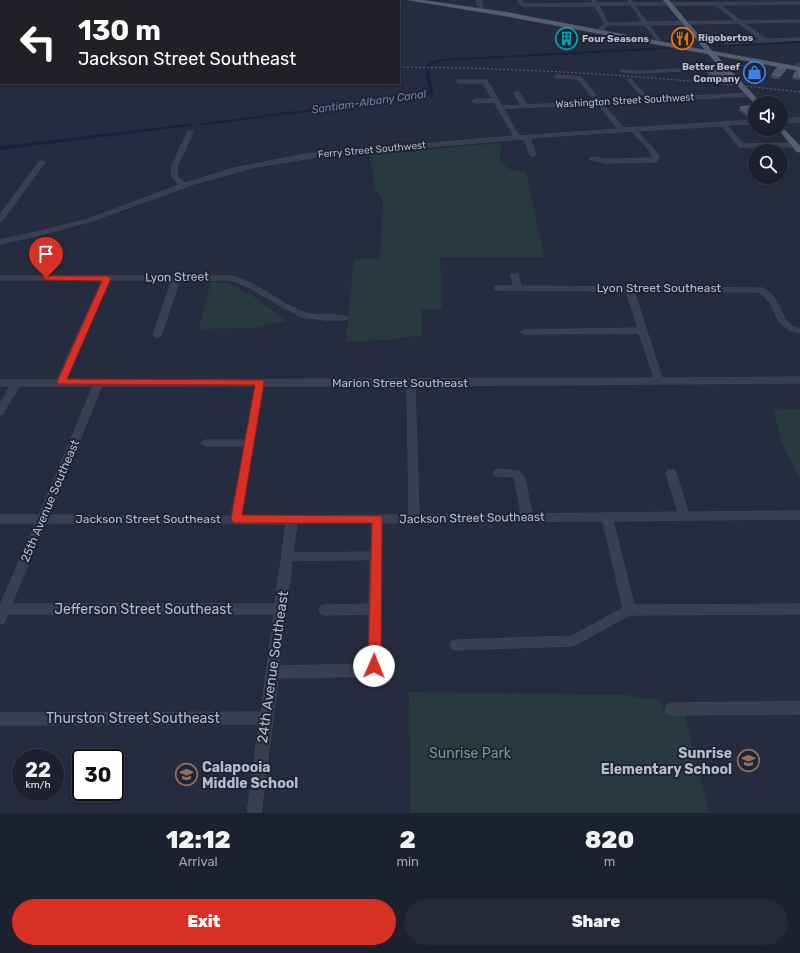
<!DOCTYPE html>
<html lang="en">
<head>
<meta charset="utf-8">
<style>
	:root { --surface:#1c212f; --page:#252937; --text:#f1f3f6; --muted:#a0a3aa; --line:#3a3e4b; --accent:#d93025 }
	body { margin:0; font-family:Rubik,sans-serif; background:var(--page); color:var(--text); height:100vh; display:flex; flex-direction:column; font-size:15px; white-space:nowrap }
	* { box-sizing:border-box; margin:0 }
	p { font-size:13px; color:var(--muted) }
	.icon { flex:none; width:22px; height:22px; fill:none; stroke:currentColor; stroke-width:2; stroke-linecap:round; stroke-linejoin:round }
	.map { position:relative; height:813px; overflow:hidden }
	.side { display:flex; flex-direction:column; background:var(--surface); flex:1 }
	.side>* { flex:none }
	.hud { position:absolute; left:0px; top:0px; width:400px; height:84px; box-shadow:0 2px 6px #0003,0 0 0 1px var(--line); background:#202124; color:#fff; overflow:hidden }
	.tools { position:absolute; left:748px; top:96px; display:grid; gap:8px }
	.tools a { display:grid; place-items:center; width:40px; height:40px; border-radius:50%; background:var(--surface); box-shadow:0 2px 6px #0003,0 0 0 1px var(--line); font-size:20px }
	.speed { position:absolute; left:12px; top:749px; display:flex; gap:8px; font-size:20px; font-weight:700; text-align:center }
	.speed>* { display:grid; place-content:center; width:52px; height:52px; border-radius:50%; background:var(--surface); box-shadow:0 2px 6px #0003,0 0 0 1px var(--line); line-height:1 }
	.speed small { font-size:10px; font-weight:400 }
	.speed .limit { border:2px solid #111; border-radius:6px; background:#fff; color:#111 }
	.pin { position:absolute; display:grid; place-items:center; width:34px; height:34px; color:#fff; margin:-41px -17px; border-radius:50% 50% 50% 0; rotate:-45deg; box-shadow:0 0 4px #0007 }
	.pin .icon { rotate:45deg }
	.me { position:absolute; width:44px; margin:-22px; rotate:1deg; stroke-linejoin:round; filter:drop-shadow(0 0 3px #0008) }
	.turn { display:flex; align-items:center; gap:14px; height:84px; padding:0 12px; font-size:18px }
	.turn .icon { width:52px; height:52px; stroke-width:2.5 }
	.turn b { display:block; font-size:28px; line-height:34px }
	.eta { display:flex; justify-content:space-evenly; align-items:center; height:68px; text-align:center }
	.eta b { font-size:24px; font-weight:800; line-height:28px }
	.button { display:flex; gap:8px; margin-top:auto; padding:8px 12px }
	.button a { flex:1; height:46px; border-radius:24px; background:var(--accent); color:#fff; font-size:16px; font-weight:800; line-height:46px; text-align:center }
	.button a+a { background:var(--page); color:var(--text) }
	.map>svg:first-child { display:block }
</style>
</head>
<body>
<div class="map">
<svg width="800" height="813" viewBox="0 0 800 813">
	<rect width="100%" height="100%" fill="#262c3f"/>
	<g fill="#283940">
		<path d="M501,143L500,160L508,169L526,172L544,257H440L442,309H422V335L388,340L346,342L354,259H380L383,200L375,188L370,155Z"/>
		<path d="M211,282C239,281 265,305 286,321L251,328L199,329Z"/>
		<path d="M800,409V478L782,444L774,410Z"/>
		<path d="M409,692L629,695L636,698L660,699L663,711L683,709L709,813H411Z"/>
	</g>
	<path fill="#18213d" d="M800,41V43L714,47L712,46Z"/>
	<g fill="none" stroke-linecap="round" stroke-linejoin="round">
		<g fill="#18213d" fill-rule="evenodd">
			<path d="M670,47H671V49L443,61L432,65L429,68L433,96L202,125L200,124L202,123L429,94L425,68L428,63L443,59Z"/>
			<path d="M189,124L191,125V126L0,150V146Z"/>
		</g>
		<defs>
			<g id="minor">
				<path d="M477,0H481L483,11L479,10Z"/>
				<path d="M518,0H522L524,4L593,3L592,1L593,0H595L597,3H629L628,1L629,0H631L633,3L800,2V4L720,5L741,21L800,20V22L744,23L766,39L800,38V40L725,44L723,42L760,40L739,23L649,25L662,43L660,44L645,25H608L601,32H597V30L605,24L595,6H522ZM631,5L643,22L608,23L599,6ZM635,5H715L736,21L647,22Z"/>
				<path d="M798,63H800V66L796,69H792V67Z"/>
				<path d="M728,67V69H726L641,73L622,72L620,71L622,70L641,71Z"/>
				<path d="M558,75L581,77L601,101L643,98L627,80L630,78L648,98L752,93V95L750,96L603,104L624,128L755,120V124L727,125L743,144L796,143L799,145L796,147H739L722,126L637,131L653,148L659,157L657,161L655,162L605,163L589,159L592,157L605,159L653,158L649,150L632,131L530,138L536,155L533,157L530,155L524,139L331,155L255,167L194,184L92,221L45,234L0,244V240L45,230L88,219L179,185L172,177L171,167L188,131L193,132L177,167L178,177L185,183L234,168L305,154L514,136L494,102L475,103L472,101L475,99H492L483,83H459L457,82V80H487L502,106L521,105L514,93L517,91L519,92L527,105L595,101L578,79L556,78L555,77ZM598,104L618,129L519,136L504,109Z"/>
				<path d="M800,118V122L781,123V119Z"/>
				<path d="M40,161L45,162L2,221L0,222V215Z"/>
				<path d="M512,274H518L521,286L763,288C766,291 770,292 773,296C782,308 783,325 800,329V333C769,328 780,304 758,292L634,291L662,378L800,377V383L415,386L419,515L521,514L515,480L513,477L495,476L493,473L495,470L498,469L519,471L525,479L532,514L678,512L666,473L668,470H674L676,473L688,512L800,511V519L613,521L634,605L800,604V614L630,615L573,646L456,650L452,649L450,645L452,641L456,640L572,636L623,608L603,521L382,523L380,666L375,674L371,676L278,678L261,813H247L259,724L0,725V713L261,712L274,614H8L4,623L0,624V605L36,523H0V515H39L93,386H19L3,414L0,415V404L10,386H0V380H57L102,280H0V276H232C260,283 282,307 310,314C319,316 343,313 349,318L345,320H325L302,317L284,308L248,287L231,280H180L161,335L157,338L153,335L172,280H110L66,380L654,378L639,333L524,334L520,332L524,330L638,328L626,291L495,290V286H514L511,276ZM102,386H255L245,440H206L203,441L201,443L203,445L206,446H244L231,516L50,515ZM264,386H407L409,515L242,516ZM46,523L286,524L275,604H12ZM372,523L371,552L293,553L297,524ZM370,560L369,604L325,605L321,606L319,610L321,614L325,615L369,614L368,664L279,666L292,561Z"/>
				<path d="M800,702V714L671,715L667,713L665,709L667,705L671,703Z"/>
			</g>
			<g id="major">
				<path d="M408,0H421L505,12L705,50L663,0H669L712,51L800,67V71L716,55L761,103L755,104L708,54L505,16Z"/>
				<path d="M781,127L783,128L800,146V152H797L779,130L778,129H781Z"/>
			</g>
		</defs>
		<use href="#minor" stroke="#434858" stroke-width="1"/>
		<use href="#major" stroke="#434858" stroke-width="1"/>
		<use href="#minor" fill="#3a3f4f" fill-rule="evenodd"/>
		<use href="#major" fill="#585d6f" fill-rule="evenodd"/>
		<path stroke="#5c6276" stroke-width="1" stroke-dasharray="2 2" stroke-linecap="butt" d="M399,67C533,68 667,77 800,92"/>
	</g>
	<g fill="#41485d">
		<path d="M707,67L727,75L725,80H713L706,72Z"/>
		<path d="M800,70V80L792,79L793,76Z"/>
		<path d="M785,72L779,79L771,78L772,74Z"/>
		<path d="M740,107L755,111V117H747L739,110Z"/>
	</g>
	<path fill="#31374c" d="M786,69L785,72L779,79L780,76Z"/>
	<g fill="#4d5469" stroke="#5e6478">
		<path d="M707,67L720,68L727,75L714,76Z"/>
		<path d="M778,67L786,69L780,76L772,74Z"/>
		<path d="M797,70H800V77L793,76Z"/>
		<path d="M750,106L755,111V113L748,114L740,107Z"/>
	</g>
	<path fill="#d93025" stroke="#8d1f18" d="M43,276H107L111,278L67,379L263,380L264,382L242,515L381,516L382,519L381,666L379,670L374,672L370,670L368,666L372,523H236L233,522L231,519L255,385L58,384L57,382L102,281L46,280L42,278Z"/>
	<defs>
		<symbol id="restaurant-ring" viewBox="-11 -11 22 22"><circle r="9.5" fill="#1e2434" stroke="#e8710a" stroke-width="1.5"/><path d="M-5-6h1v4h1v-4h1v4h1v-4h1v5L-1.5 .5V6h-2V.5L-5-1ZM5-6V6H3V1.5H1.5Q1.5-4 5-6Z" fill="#e8710a"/></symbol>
		<symbol id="building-ring" viewBox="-11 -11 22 22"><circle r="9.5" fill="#1e2434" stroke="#0f9aa8" stroke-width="1.5"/><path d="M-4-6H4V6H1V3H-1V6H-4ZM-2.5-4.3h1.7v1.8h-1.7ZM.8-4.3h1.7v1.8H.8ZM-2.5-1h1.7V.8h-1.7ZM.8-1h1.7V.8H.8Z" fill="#0f9aa8"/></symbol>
		<symbol id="shop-ring" viewBox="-11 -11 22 22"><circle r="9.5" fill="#1e2434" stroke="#3f7fe0" stroke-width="1.5"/><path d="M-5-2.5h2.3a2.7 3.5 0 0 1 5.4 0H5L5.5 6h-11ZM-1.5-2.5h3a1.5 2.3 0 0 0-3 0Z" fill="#3f7fe0"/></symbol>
		<symbol id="school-ring" viewBox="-11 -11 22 22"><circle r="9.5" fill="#1e2434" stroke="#8d6e63" stroke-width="1.5"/><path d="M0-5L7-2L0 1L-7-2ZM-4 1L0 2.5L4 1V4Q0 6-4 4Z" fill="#8d6e63"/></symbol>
	</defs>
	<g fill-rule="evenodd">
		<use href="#restaurant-ring" x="670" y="26" width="25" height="25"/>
		<use href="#building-ring" x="554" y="26" width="25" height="25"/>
		<use href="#shop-ring" x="742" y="60" width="25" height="25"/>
		<use href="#school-ring" x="736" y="748" width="25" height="25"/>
		<use href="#school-ring" x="174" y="762" width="25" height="25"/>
	</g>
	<g text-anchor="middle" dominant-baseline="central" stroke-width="4" stroke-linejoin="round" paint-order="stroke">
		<g font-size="10" font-weight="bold" fill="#b6baca" stroke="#1e2434" text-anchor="start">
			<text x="698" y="38">Rigobertos</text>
			<text x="582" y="39">Four Seasons</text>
			<text x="740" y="67" text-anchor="end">Better Beef<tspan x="740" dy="12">Company</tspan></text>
		</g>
		<g font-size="10" fill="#b6baca" stroke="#1e2434">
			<text transform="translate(625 101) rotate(-3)">Washington Street Southwest</text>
			<text transform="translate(372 150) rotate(-5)">Ferry Street Southwest</text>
		</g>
		<g font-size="11" font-style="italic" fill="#707ea8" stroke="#1e2434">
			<text transform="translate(369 102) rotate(-8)">Santiam-Albany Canal</text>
		</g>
		<g font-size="12" fill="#b6baca" stroke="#1e2434">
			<text transform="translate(177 277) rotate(-1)">Lyon Street</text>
			<text x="659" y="288">Lyon Street Southeast</text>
			<text x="400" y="383">Marion Street Southeast</text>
			<text transform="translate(50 501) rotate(-67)">25th Avenue Southeast</text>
			<text transform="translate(472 518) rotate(-1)">Jackson Street Southeast</text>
			<text x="148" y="519">Jackson Street Southeast</text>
		</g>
		<g font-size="14" fill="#b6baca" stroke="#1e2434">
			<text x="143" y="609">Jefferson Street Southeast</text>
			<text transform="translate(273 667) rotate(-82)">24th Avenue Southeast</text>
			<text x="133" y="718">Thurston Street Southeast</text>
		</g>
		<g font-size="14" fill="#6d9a80" stroke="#1e2434">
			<text x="470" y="753">Sunrise Park</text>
		</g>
		<g font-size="14" font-weight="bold" fill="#b6baca" stroke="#1e2434" text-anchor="end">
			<text x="732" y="753">Sunrise<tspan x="732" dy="16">Elementary School</tspan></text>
			<text x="202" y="767" text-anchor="start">Calapooia<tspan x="202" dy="16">Middle School</tspan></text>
		</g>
	</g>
</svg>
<div class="tools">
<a><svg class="icon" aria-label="sound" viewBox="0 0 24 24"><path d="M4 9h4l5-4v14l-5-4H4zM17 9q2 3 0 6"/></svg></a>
<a><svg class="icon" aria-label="search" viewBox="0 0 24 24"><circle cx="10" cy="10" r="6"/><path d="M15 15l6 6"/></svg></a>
</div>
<div class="speed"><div>22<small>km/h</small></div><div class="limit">30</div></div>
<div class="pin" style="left:46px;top:278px;background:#d93025"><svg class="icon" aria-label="arrive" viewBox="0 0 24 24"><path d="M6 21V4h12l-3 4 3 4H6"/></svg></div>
<svg class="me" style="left:374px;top:666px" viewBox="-20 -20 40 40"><circle r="19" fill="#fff"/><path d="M0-13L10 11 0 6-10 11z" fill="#d93025"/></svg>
<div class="hud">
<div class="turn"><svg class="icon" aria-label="left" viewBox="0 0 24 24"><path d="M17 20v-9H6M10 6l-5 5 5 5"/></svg><div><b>130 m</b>Jackson Street Southeast</div></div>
</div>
</div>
<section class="side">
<div class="eta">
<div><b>12:12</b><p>Arrival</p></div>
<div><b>2</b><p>min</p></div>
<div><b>820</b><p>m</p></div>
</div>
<div class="button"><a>Exit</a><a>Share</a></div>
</section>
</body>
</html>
